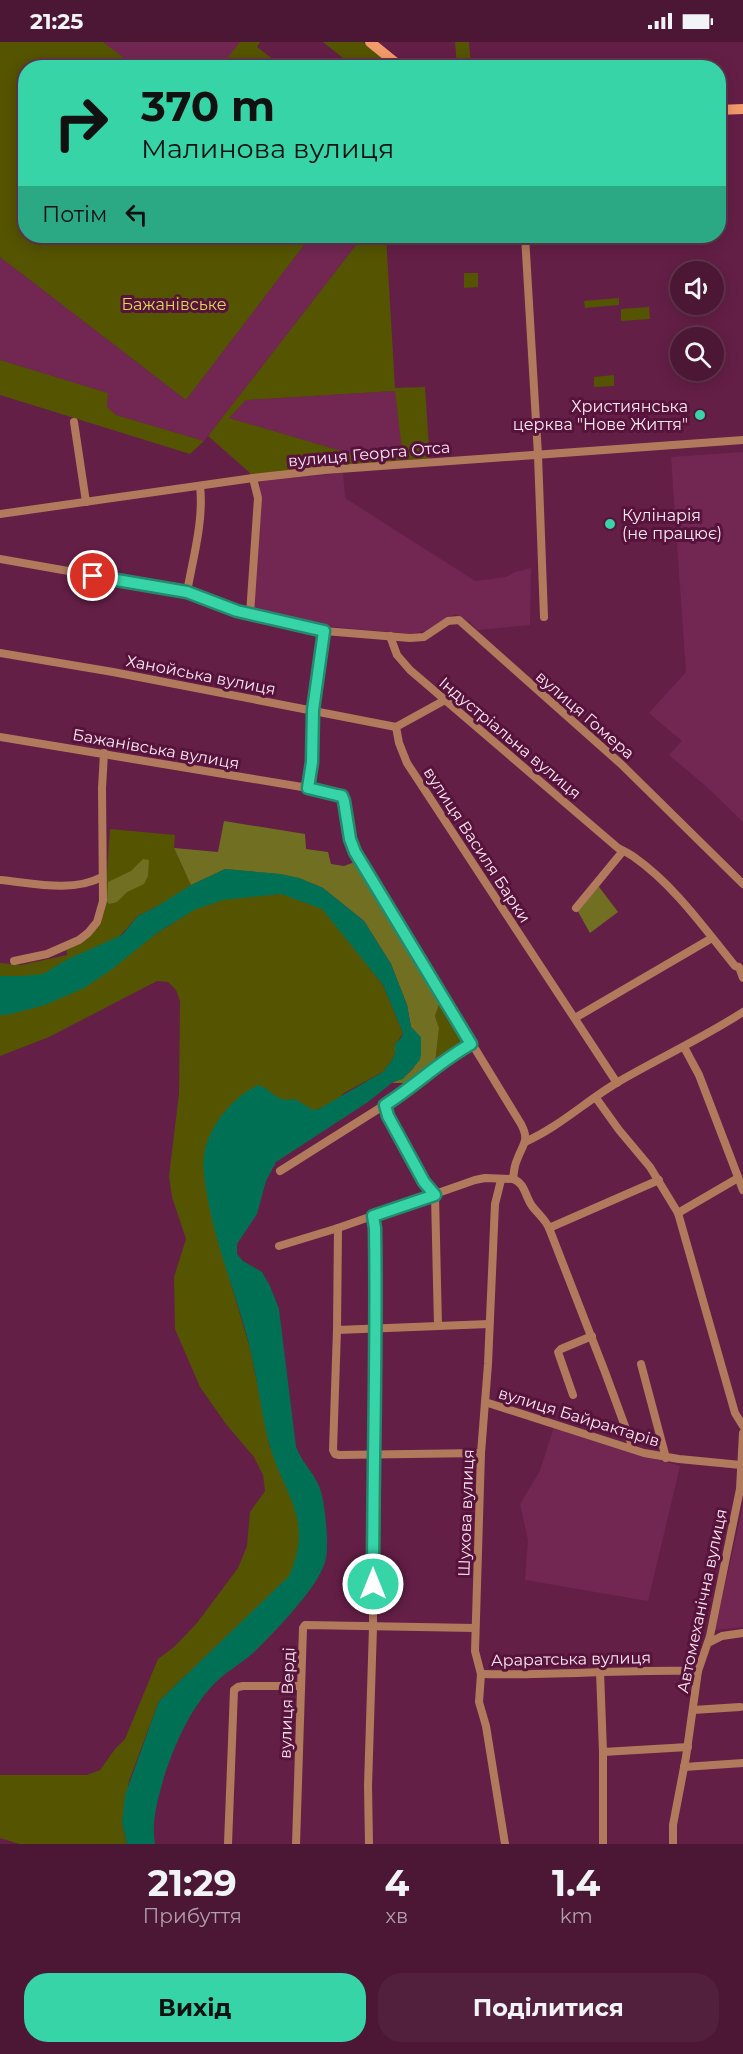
<!DOCTYPE html>
<html lang="uk">
<head>
<meta charset="utf-8">
<style>
	:root { --surface:#4b1734; --page:#52203c; --text:#f1f3f6; --muted:#b29fac; --line:#62364f; --accent:#36d4a7 }
	body { margin:0; font-family:Montserrat,sans-serif; background:var(--page); color:var(--text); height:100vh; display:flex; flex-direction:column; font-size:22px; white-space:nowrap }
	* { box-sizing:border-box; margin:0 }
	p { font-size:20px; color:var(--muted) }
	.icon { flex:none; width:33px; height:33px; fill:none; stroke:currentColor; stroke-width:2; stroke-linecap:round; stroke-linejoin:round }
	.map { position:relative; height:1802px; overflow:hidden }
	.panel { display:flex; flex-direction:column; background:var(--surface); flex:1 }
	.panel>* { flex:none }
	.top-card { position:absolute; left:18px; top:18px; width:708px; height:183px; border-radius:24px; box-shadow:0 3px 15px #0003,0 0 0 2px var(--line); background:#36d4a7; color:#111; overflow:hidden }
	.tools { position:absolute; left:670px; top:219px; display:grid; gap:12px }
	.tools a { display:grid; place-items:center; width:54px; height:54px; border-radius:50%; background:var(--surface); box-shadow:0 3px 15px #0003,0 0 0 2px var(--line); font-size:30px }
	.pin { position:absolute; display:grid; place-items:center; width:51px; height:51px; color:#fff; margin:-26px; border:3px solid #fff; border-radius:50%; box-shadow:0 2px 6px #0007 }
	.me { position:absolute; width:66px; margin:-33px; rotate:0deg; stroke-linejoin:round; filter:drop-shadow(0 0 4px #0008) }
	.turn { display:flex; align-items:center; gap:21px; height:126px; padding:0 24px; font-size:27px }
	.turn .icon { width:78px; height:78px; stroke-width:2.5 }
	.turn b { display:block; font-size:42px; line-height:51px }
	.then { display:flex; align-items:center; height:57px; padding:0 24px; background:#0003; gap:12px; font-size:22px }
	.eta { display:flex; justify-content:space-evenly; align-items:center; height:102px; text-align:center }
	.eta b { font-size:36px; font-weight:700; line-height:42px }
	.button { display:flex; gap:12px; margin-top:auto; padding:12px 24px }
	.button a { flex:1; height:69px; border-radius:24px; background:var(--accent); color:#111; font-size:24px; font-weight:700; line-height:69px; text-align:center }
	.button a+a { background:var(--page); color:var(--text) }
	.status { display:flex; justify-content:space-between; align-items:center; height:42px; padding:0 30px; background:var(--surface); direction:ltr }
	.status svg { height:16px; fill:currentColor }
	.map>svg:first-child { display:block }
</style>
</head>
<body>
<div class="status"><b>21:25</b><svg viewBox="0 0 49 12"><path d="M0 12V9h3v3zM5 12V6h3v6zM10 12V3h3v9zM15 12V0h3v12zM26 1h20v11H26zM47 4h2v5h-2z"/></svg></div>
<div class="map">
<svg width="743" height="1802" viewBox="0 0 743 1802">
	<rect width="100%" height="100%" fill="#641f46"/>
	<g fill="#722752">
		<path d="M103,0H240L220,26L136,25Z"/>
		<path d="M311,194H363L204,399L116,373L107,365L108,351L0,318V215L186,358Z"/>
		<path d="M396,349L403,415L365,416L229,376L246,358Z"/>
		<path d="M743,410V780L707,745L669,713L682,699L649,671L686,630L671,415Z"/>
		<path d="M343,431L345,456L475,539L506,535L515,530L531,526L530,583L477,588L470,580L455,572L428,588L412,592L324,584L253,572L260,439Z"/>
		<path d="M554,1385L680,1424L648,1559L525,1538L528,1498L520,1462L540,1429Z"/>
		<path d="M743,1464V1585L715,1588Z"/>
	</g>
	<g fill="#555400" fill-rule="evenodd">
		<path d="M0,0H103L136,25L26,26V194H311L186,358L0,215Z"/>
		<path d="M240,0H260L257,5L274,18L268,25H220Z"/>
		<path d="M323,0H363L394,25H354Z"/>
		<path d="M455,0H469L471,24L457,25Z"/>
		<path d="M363,194H386L395,346L425,345L430,420L253,436L249,430L208,394ZM395,349L403,415L365,416L229,376L246,358Z"/>
		<path d="M464,231H478V245L464,246Z"/>
		<path d="M619,256V263L585,266L584,259Z"/>
		<path d="M649,265L650,277L621,279V267Z"/>
		<path d="M0,318L108,351L107,365L116,373L204,399L190,412L0,353Z"/>
		<path d="M614,333V344L594,345V335Z"/>
		<path d="M110,787L175,793L174,806L184,828L290,810L343,892L383,943L403,991L396,1002L395,1011L392,1018L383,1030L344,1051L337,1058L292,1080L221,1207L251,1310L269,1402L297,1470L300,1494L298,1515L290,1534L159,1659L129,1739L122,1780L127,1802H19L0,1796V1733H87L100,1728L115,1707L125,1697L158,1617L174,1605L197,1581L238,1526L247,1504L250,1470L265,1449L263,1433L254,1415L226,1382L200,1345L175,1287L174,1235L186,1197L172,1155L169,1134L179,1052L180,959L176,948L168,940L157,939L49,995L0,1014V921L21,923L67,913L66,906L95,888L104,871ZM156,865L189,871L157,891L131,911L120,894L138,874Z"/>
		<path d="M441,957L465,1000L463,1004L435,1022L439,986L435,974Z"/>
	</g>
	<g fill="#717022">
		<path d="M224,779L305,792L306,807L328,810L331,822L344,824L360,818L441,957L435,974L439,986L435,1022L408,1041H392C416,1030 419,1021 421,996L411,985L407,963L391,922L364,879L323,846L299,836L280,832L225,827L191,843L174,806L218,810Z"/>
		<path d="M143,817L149,818L148,834L144,842L127,850L117,860L109,862L107,859L108,840L131,829Z"/>
		<path d="M596,841L618,870L590,891L576,866Z"/>
	</g>
	<path fill="#007055" d="M225,827L280,832L299,836L323,846L364,879L391,922L407,963L411,985L421,995V1012L420,1018L403,1037L393,1040L368,1060L276,1120L266,1139L257,1172L237,1202V1212L243,1219L262,1230L270,1244L279,1267L296,1405C302,1420 313,1430 319,1444C325,1458 329,1500 326,1516C322,1542 272,1593 252,1612C239,1623 224,1631 213,1643C189,1669 175,1702 164,1735C158,1757 151,1779 155,1802H127L122,1780L125,1753L159,1659L289,1534C315,1476 283,1453 269,1401C261,1371 258,1341 251,1311C239,1258 216,1207 207,1153C205,1141 202,1125 204,1113C209,1083 232,1056 258,1043C275,1049 275,1061 295,1057L311,1067L317,1068L383,1030L392,1018L395,1011V1002L401,996L403,991L383,943L322,867L281,852L223,858L194,868L157,891L111,928L84,946L45,963L7,973H0V934H22L43,932L68,917L122,893L138,874L156,865L191,843Z"/>
	<g fill="none" stroke-linecap="round" stroke-linejoin="round">
		<g stroke="#b27a5c" stroke-width="8">
			<path d="M525,194L538,413L544,575"/>
			<path d="M74,380L86,460"/>
			<path d="M0,472L253,436L325,428L743,398"/>
			<path d="M0,517L187,550L237,569L296,583L324,589L410,596L424,595L448,579L459,578L621,722L743,842"/>
			<path d="M187,550C193,516 204,478 200,444"/>
			<path d="M250,572L258,456L253,436"/>
			<path d="M390,594L397,613L410,628L618,806C623,809 629,811 634,815C674,843 704,886 735,924L739,925L743,936"/>
			<path d="M0,611L113,630L396,685"/>
			<path d="M445,658L396,685L399,701L407,721L617,1041"/>
			<path d="M0,695L308,746L337,753L344,759L350,797L355,810L521,1082C530,1099 523,1101 517,1118C514,1124 514,1131 513,1137L485,1136L475,1138L338,1186L279,1204"/>
			<path d="M308,746L312,720L313,668L324,589"/>
			<path d="M0,838C32,841 72,851 102,835"/>
			<path d="M576,866L623,809"/>
			<path d="M14,919L47,912L79,898L88,891L97,880L103,859L102,746L104,711"/>
			<path d="M575,976L712,896"/>
			<path d="M684,1005L699,1033L743,1148"/>
			<path d="M596,1056L619,1088L650,1125L678,1171L735,1371L743,1384"/>
			<path d="M385,1063L388,1075L424,1140L435,1153L438,1284"/>
			<path d="M525,1100C559,1085 586,1059 618,1040C659,1016 703,996 743,970"/>
			<path d="M280,1129L410,1047L435,1024L471,1002"/>
			<path d="M513,1137C525,1141 525,1154 532,1164C538,1172 545,1177 549,1186L659,1138"/>
			<path d="M501,1138L495,1162L488,1322L481,1411L475,1609L481,1632L479,1660L486,1684L505,1802"/>
			<path d="M678,1171L738,1136"/>
			<path d="M338,1186L337,1288L333,1408L335,1412L339,1413L481,1411"/>
			<path d="M549,1186L605,1330L633,1406"/>
			<path d="M337,1288L489,1282"/>
			<path d="M641,1322L666,1416"/>
			<path d="M573,1353L558,1310L561,1307L592,1294"/>
			<path d="M485,1360L644,1411L679,1417L741,1423"/>
			<path d="M708,1601L722,1594L743,1591"/>
			<path d="M600,1629L603,1710V1802"/>
			<path d="M481,1632C554,1634 625,1627 698,1629"/>
			<path d="M693,1668L740,1665"/>
			<path d="M603,1710L688,1705"/>
			<path d="M684,1725L743,1721"/>
			<path d="M228,1802L234,1648L238,1645L243,1644H301"/>
			<path d="M296,1802L303,1586L305,1583L475,1586"/>
			<path d="M369,1802L368,1744L373,1585V1411L376,1349V1235L375,1186L373,1174"/>
			<path d="M673,1802V1783L686,1715L698,1629L710,1594L740,1447L743,1391"/>
		</g>
		<g stroke="#f39a6a" stroke-width="10">
			<path d="M370,0L402,26"/>
			<path d="M718,68L743,67"/>
		</g>
	</g>
	<g fill="none" stroke-linecap="round" stroke-linejoin="round">
		<defs>
			<path id="route" d="M93,534L187,550L237,569L324,589L313,668L312,720L308,746L337,753L342,754L344,759L350,797L355,810L471,1002C440,1019 415,1044 385,1063L388,1074L424,1140L435,1153L373,1174L375,1186C377,1304 373,1423 373,1542"/>
		</defs>
		<use href="#route" stroke="#238a6d" stroke-width="15"/>
		<use href="#route" stroke="#36d4a7" stroke-width="10"/>
	</g>
	<g fill="#36d4a7" stroke="#57133c" stroke-width="2">
		<circle cx="700" cy="373" r="6"/>
		<circle cx="610" cy="482" r="6"/>
	</g>
	<g text-anchor="middle" dominant-baseline="central" stroke-width="6" stroke-linejoin="round" paint-order="stroke">
		<g font-size="16" fill="#dcda55" stroke="#57133c">
			<text x="174" y="262">Бажанівське</text>
		</g>
		<g font-size="16" fill="#fbeaf2" stroke="#57133c" text-anchor="end">
			<text x="688" y="364">Християнська<tspan x="688" dy="18">церква "Нове Життя"</tspan></text>
			<text x="622" y="473" text-anchor="start">Кулінарія<tspan x="622" dy="18">(не працює)</tspan></text>
		</g>
		<g font-size="16" fill="#fbeaf2" stroke="#57133c">
			<text transform="translate(369 412) rotate(-5)">вулиця Георга Отса</text>
			<text transform="translate(201 633) rotate(11)">Ханойська вулиця</text>
			<text transform="translate(585 673) rotate(41)">вулиця Гомера</text>
			<text transform="translate(510 696) rotate(40)">Індустріальна вулиця</text>
			<text transform="translate(156 707) rotate(10)">Бажанівська вулиця</text>
			<text transform="translate(477 803) rotate(57)">вулиця Василя Барки</text>
			<text transform="translate(579 1375) rotate(17)">вулиця Байрактарів</text>
			<text transform="translate(466 1471) rotate(-88)">Шухова вулиця</text>
			<text transform="translate(702 1559) rotate(-78)">Автомеханічна вулиця</text>
			<text transform="translate(571 1617) rotate(-1)">Араратська вулиця</text>
			<text transform="translate(287 1661) rotate(-88)">вулиця Верді</text>
		</g>
	</g>
</svg>
<div class="tools">
<a><svg class="icon" aria-label="sound" viewBox="0 0 24 24"><path d="M4 9h4l5-4v14l-5-4H4zM17 9q2 3 0 6"/></svg></a>
<a><svg class="icon" aria-label="search" viewBox="0 0 24 24"><circle cx="10" cy="10" r="6"/><path d="M15 15l6 6"/></svg></a>
</div>
<div class="pin" style="left:93px;top:534px;background:#d93025"><svg class="icon" aria-label="arrive" viewBox="0 0 24 24"><path d="M6 21V4h12l-3 4 3 4H6"/></svg></div>
<svg class="me" style="left:373px;top:1542px" viewBox="-20 -20 40 40"><circle r="17" fill="#36d4a7" stroke="#fff" stroke-width="3"/><path d="M0-11L8 9 0 5-8 9z" fill="#fff"/></svg>
<div class="top-card">
<div class="turn"><svg class="icon" aria-label="right" viewBox="0 0 24 24"><path d="M7 20v-9h11M14 6l5 5-5 5"/></svg><div><b>370 m</b>Малинова вулиця</div></div>
<div class="then">Потім<svg class="icon" aria-label="left" viewBox="0 0 24 24"><path d="M17 20v-9H6M10 6l-5 5 5 5"/></svg></div>
</div>
</div>
<section class="panel">
<div class="eta">
<div><b>21:29</b><p>Прибуття</p></div>
<div><b>4</b><p>хв</p></div>
<div><b>1.4</b><p>km</p></div>
</div>
<div class="button"><a>Вихід</a><a>Поділитися</a></div>
</section>
</body>
</html>
